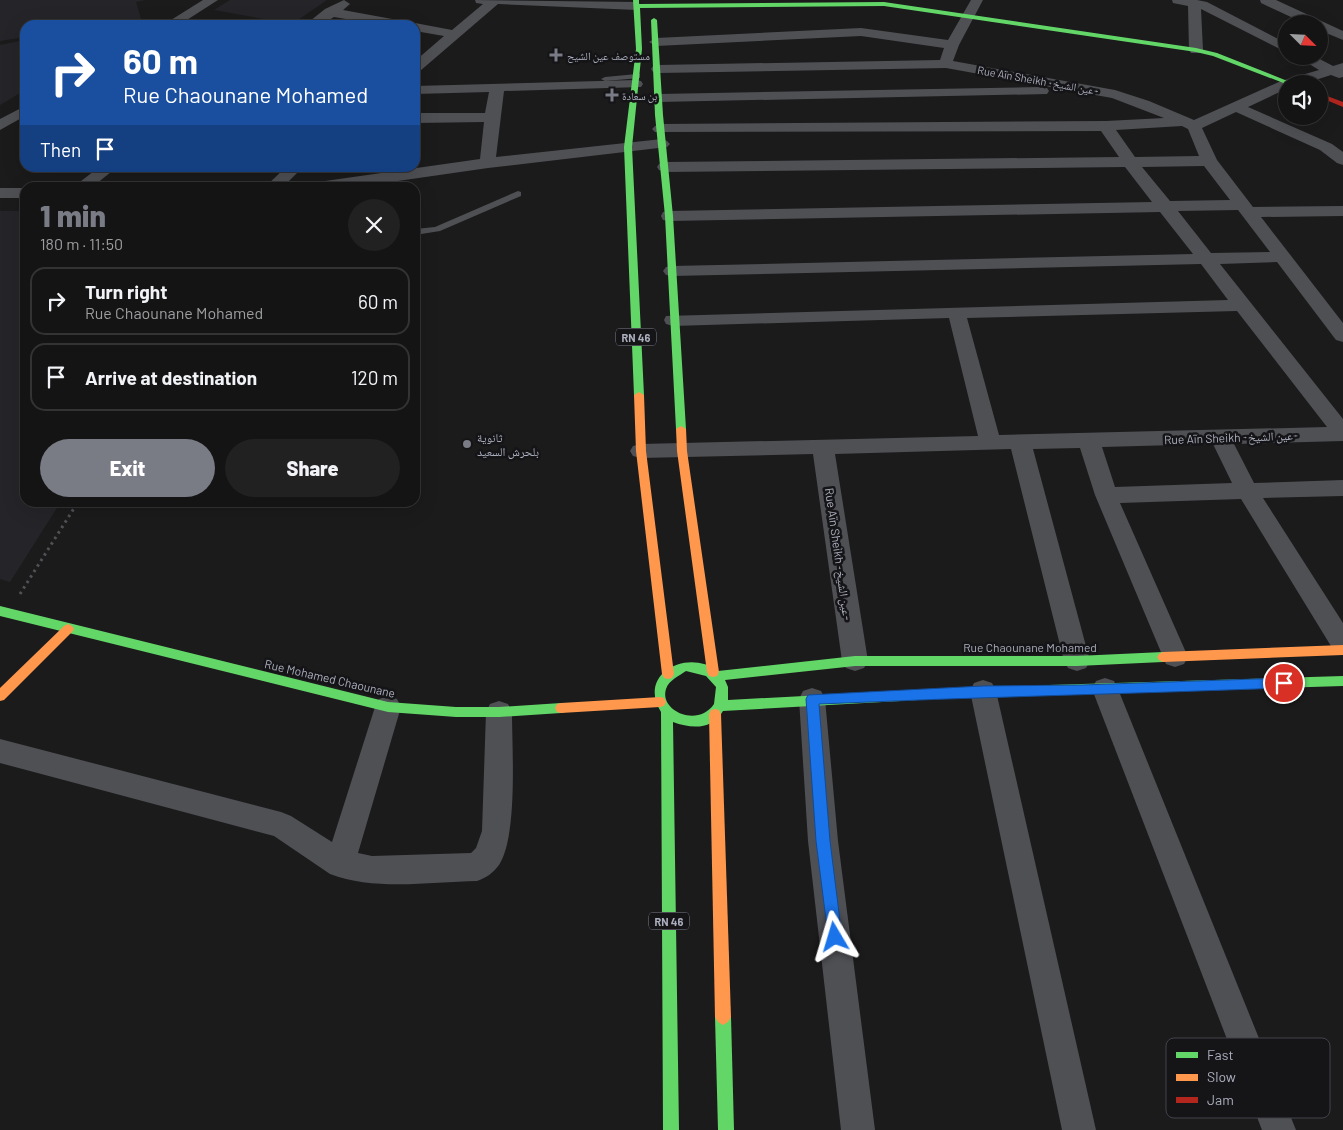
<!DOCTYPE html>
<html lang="en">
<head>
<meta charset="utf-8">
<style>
	:root { --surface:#141415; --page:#212122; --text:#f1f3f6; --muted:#9d9ea0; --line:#333334; --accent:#797b85 }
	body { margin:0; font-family:Barlow,"Noto Naskh Arabic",sans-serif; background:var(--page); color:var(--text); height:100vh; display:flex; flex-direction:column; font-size:19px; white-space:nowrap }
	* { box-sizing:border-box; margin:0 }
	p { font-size:16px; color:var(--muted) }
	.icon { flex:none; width:28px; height:28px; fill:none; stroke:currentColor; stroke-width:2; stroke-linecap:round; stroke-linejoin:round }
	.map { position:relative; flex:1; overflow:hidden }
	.details { position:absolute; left:20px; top:182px; width:400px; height:325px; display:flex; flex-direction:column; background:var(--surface); border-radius:15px; box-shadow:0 5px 20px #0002,0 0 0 1px var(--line) }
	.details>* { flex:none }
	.hud { position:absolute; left:20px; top:20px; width:400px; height:152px; border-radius:15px; box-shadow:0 5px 20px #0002,0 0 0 1px var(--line); background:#1a4fa0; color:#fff; overflow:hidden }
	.needle { width:32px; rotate:114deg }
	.tools { position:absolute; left:1278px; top:15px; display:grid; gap:10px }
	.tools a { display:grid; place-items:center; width:50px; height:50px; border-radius:50%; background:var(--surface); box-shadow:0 5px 20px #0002,0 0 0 1px var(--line); font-size:25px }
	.pin { position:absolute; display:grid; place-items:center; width:42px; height:42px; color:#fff; margin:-21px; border:2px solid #fff; border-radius:50%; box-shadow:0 1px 5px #0007 }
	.me { position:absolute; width:55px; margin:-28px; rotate:353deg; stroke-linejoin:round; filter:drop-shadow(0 0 4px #0008) }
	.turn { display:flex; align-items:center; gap:18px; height:105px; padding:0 20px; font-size:22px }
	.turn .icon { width:65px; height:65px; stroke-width:2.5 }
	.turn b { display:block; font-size:35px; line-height:42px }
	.then { display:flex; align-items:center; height:48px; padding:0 20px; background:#0003; gap:10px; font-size:19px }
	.round { display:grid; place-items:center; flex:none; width:52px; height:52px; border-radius:26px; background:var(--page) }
	.headline { display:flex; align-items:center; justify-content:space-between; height:85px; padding:0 20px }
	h1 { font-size:30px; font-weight:800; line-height:38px; color:var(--accent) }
	.cta { display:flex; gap:10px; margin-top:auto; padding:10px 20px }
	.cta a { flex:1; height:58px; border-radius:30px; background:var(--accent); color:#fff; font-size:20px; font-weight:800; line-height:58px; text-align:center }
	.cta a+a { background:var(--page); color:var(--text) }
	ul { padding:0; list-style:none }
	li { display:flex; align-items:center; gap:15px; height:68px; margin:0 10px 8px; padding:0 10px; border:2px solid var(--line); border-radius:15px }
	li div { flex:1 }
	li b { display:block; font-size:19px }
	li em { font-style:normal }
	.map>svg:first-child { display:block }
</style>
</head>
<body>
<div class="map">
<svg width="1343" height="1130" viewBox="0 0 1343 1130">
	<rect width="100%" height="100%" fill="#1b1b1c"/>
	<g fill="#252529">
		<path d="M0,0H145L136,2L141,19L104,25H25V37L0,41Z"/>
		<path d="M230,0H327L292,24L214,10Z"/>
		<path d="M25,40V90L0,105V45Z"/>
		<path d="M0,211H25V502L60,503L10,582L0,579Z"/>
	</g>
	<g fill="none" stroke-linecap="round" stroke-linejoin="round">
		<path stroke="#515156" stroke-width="3" stroke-dasharray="2.5 4" stroke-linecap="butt" d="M20,594L78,502"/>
		<g fill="#4f5054" fill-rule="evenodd">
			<path d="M637,74H640V78L605,81L601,79L605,77Z"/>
			<path d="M518,191L521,192V196L440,231L415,235V229L435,227Z"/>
		</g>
		<g fill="#4f5054" fill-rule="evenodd">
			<path d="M203,0H218L179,25H163Z"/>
			<path d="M344,0L350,4L343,10L403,21L410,25H381L334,17L321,25H305L325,9Z"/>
			<path d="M475,0L637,2L643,6L637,10L498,4L420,71L415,72V61L444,36L415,31V25L410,24L415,23L452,30L483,4L476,3Z"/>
			<path d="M971,0H983L959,45L953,61L1115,90L1149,101L1194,120L1281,81L1319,70L1296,56H1314L1333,66L1343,63V77L1339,78L1331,75L1303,84H1286V89L1248,107L1332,144L1343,152V165L1337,163L1320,150L1236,112L1202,128L1217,160L1253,207L1343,206V216L1261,217L1343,323V342L1336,340L1277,262L1220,264L1343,419V441L1234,444L1254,483L1343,480V496L1263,498L1343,623V654L1334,651L1241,499L1120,503L1188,657L1184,664L1175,667L1166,664L1095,495L1080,448L1033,449L1090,661L1086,668L1077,671L1068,668L1064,661L1011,449L835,454L868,661L864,668L855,671L846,668L842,661L813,454L641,458L633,456L630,451L633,446L641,444L978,436L949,318L673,326L666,324L664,320L666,316L1228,300L1201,264L672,276L666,275L663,271L666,267L672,266L1193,254L1160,212L669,221L663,220L661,216L663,212L669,211L1152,202L1125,167L665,172L659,170L657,167L659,164L665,162L1119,157L1101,131L655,132L652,129L655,126L660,124L1106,121L1164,118L1112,98L946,68L658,73L653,72L651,69L653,66L658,65L940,60L944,48L861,36L656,46L649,42L656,38L861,28L948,40ZM1182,126L1188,129L1199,156L1135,157L1116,130ZM1204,166L1230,200L1170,201L1142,167ZM1238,210L1270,252L1211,253L1178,211ZM1237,311L1327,427L999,435L967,318ZM1213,444L1232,483L1115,487L1102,447Z"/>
			<path d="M1172,0H1197L1207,2L1286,43V52L1201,9L1203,50L1201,53H1191L1189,50L1188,6L1173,3Z"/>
			<path d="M1260,0H1276L1343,31V40L1319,30V24H1306L1261,3Z"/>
			<path d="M636,80L641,81L643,84L641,87L504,91L496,157L662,139L667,141L670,144L667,147L488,168L349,188H303L305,185L311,183L480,159L484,122L415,123V113H485L489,92L415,94V86Z"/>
			<path d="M1042,87L1047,88L1049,91L1047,94L659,102L654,101L652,98L654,95L659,94Z"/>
			<path d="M25,106V116L0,130V119Z"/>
			<path d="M98,168H116L91,188H72Z"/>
			<path d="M285,168H302L282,188H264Z"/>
			<rect x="0" y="188" width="25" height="10"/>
			<path d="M1105,678L1114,681L1118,689L1296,1130H1262L1092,689L1096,681Z"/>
			<path d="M983,680L992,683L996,691L1096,1130H1062L970,691L974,683Z"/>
			<path d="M812,688L821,691L825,699L838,841L875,1130H841L808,841L799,699L803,691Z"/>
			<path d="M388,696L397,699L401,707L358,853L372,856L471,853L476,848L482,831L486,712L490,704L499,701L508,704L512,712C512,749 518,836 499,865C493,873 486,878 477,881C430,882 374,891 330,874L274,836L0,763V739L281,812L291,816L332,842L375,707L379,699Z"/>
		</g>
		<g fill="#63d668" fill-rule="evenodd">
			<path d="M633,0H639V4L884,2L1196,48L1217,53L1295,84H1286L1213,56L1196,52L884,6L640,8L642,49L632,147L644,395L639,398L634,395L624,147L636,49Z"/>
			<path d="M654,18L657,20L663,115L673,216L686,429L681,432L676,429L665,216L655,115L651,20Z"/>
			<path d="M0,606L388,702L456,707H499L561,703L565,704L567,708L565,712L561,713L499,717H456L388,712L0,616Z"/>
			<path d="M1163,652L1167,654L1169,657L1167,660L1163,662L1077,666H855L725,680L728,687V700L954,688L1343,676V686L954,698L723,711C712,730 692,729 673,722L679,1130H663L661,712C637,674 687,648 718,671L855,656H1077ZM686,671L706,676L716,687L714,704C698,728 659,711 666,689C669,680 679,676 686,671Z"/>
			<path d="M723,1009L728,1012L731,1017L734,1130H718L715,1017L718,1012Z"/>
		</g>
		<g fill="#ff974d" fill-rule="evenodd">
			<path d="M639,392L644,395L646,451L674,674L672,678L668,679L664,678L662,674L636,451L634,395Z"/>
			<path d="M681,426L686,429L687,451L719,672L717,676L713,677L709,676L707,672L677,451L676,429Z"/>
			<path d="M68,624L72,626L74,629L72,632L4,700L0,701V688L64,626Z"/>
			<path d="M1343,645V655L1163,662L1159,660L1157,657L1159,654L1163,652Z"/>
			<path d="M660,697L664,698L666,702L664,706L660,707L561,713L557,712L555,708L557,704L561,703Z"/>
			<path d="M715,709L719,710L721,714L731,1017L728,1022L723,1025L718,1022L715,1017L709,714L711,710Z"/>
		</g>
		<path fill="#b3261e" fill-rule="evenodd" d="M1319,93L1343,102V107L1319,97Z"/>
	</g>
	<path fill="#1a73e8" stroke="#114b97" d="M1284,678L1288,679L1290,683L1288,687L1284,688C1129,694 974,697 819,704L830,841L842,937L840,943L835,945L829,943L816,841L806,699L808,695L983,686L1082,685Z"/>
	<g fill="#797b85" stroke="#151518" stroke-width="2">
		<path d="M553.5 47.5h5v5h5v5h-5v5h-5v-5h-5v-5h5z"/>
		<path d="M609.5 87.5h5v5h5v5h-5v5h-5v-5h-5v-5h5z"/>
		<circle cx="467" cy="444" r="5"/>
	</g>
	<g text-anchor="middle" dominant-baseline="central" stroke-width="5" stroke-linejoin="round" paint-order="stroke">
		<g font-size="11" fill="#abaebd" stroke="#151518" text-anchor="start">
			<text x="567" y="55">مستوصف عين الشيح</text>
			<text x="622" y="95">بن سعادة</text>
		</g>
		<g font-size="11" fill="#abaebd" stroke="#151518">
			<text transform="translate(1038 80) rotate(10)">Rue Aïn Sheikh -عين الشيخ-</text>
		</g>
		<g fill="#151518" stroke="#7e808c" stroke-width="1">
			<rect x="616" y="328.5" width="40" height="17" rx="4"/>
			<rect x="649" y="912.5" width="40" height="17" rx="4"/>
		</g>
		<g font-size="11" font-weight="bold" fill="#abaebd">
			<text x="636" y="337">RN 46</text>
			<text x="669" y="921">RN 46</text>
		</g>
		<g font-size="12" fill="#abaebd" stroke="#151518" text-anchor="start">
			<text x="477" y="437">ثانوية<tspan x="477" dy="14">بلحرش السعيد</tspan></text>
		</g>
		<g font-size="12" fill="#abaebd" stroke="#151518">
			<text transform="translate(1231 437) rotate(-2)">Rue Aïn Sheikh -عين الشيخ-</text>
			<text transform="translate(839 554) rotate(82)">Rue Aïn Sheikh -عين الشيخ-</text>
			<text x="1030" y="647">Rue Chaounane Mohamed</text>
			<text transform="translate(330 678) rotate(13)">Rue Mohamed Chaounane</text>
		</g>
	</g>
	<rect x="1166" y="1038" width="164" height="80" rx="8" fill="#151518" stroke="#42434a" stroke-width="1"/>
	<rect x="1176" y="1052" width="22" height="6" fill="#63d668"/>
	<rect x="1176" y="1074" width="22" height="7" fill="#ff974d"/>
	<rect x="1176" y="1097" width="22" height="6" fill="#b3261e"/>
	<g font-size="14" fill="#abaebd">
		<text x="1207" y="1060">Fast</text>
		<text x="1207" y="1082">Slow</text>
		<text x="1207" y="1105">Jam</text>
	</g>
</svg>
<div class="tools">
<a><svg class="needle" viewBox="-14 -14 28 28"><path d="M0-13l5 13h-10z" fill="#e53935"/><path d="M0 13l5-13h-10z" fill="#9d9ea0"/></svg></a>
<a><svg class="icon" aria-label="sound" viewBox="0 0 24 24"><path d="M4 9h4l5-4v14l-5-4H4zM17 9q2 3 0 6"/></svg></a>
</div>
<div class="pin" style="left:1284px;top:683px;background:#d93025"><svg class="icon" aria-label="arrive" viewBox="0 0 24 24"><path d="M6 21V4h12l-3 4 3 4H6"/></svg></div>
<svg class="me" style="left:835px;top:937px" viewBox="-20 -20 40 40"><path d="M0-17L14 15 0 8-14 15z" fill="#1a73e8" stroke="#fff" stroke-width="4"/></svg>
<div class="hud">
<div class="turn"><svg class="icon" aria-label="right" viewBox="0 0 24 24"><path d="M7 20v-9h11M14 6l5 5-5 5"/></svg><div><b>60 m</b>Rue Chaounane Mohamed</div></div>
<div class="then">Then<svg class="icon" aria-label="arrive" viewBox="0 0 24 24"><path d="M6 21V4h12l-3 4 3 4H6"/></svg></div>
</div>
<section class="details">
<div class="headline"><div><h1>1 min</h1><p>180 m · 11:50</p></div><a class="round"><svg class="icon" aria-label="close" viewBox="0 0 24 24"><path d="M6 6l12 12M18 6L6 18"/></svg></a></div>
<ul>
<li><svg class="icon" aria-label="right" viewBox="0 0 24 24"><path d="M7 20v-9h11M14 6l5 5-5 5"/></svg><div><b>Turn right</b><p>Rue Chaounane Mohamed</p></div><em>60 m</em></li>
<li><svg class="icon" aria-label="arrive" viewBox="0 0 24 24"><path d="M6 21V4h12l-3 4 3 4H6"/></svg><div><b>Arrive at destination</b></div><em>120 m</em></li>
</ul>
<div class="cta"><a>Exit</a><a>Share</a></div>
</section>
</div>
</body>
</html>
